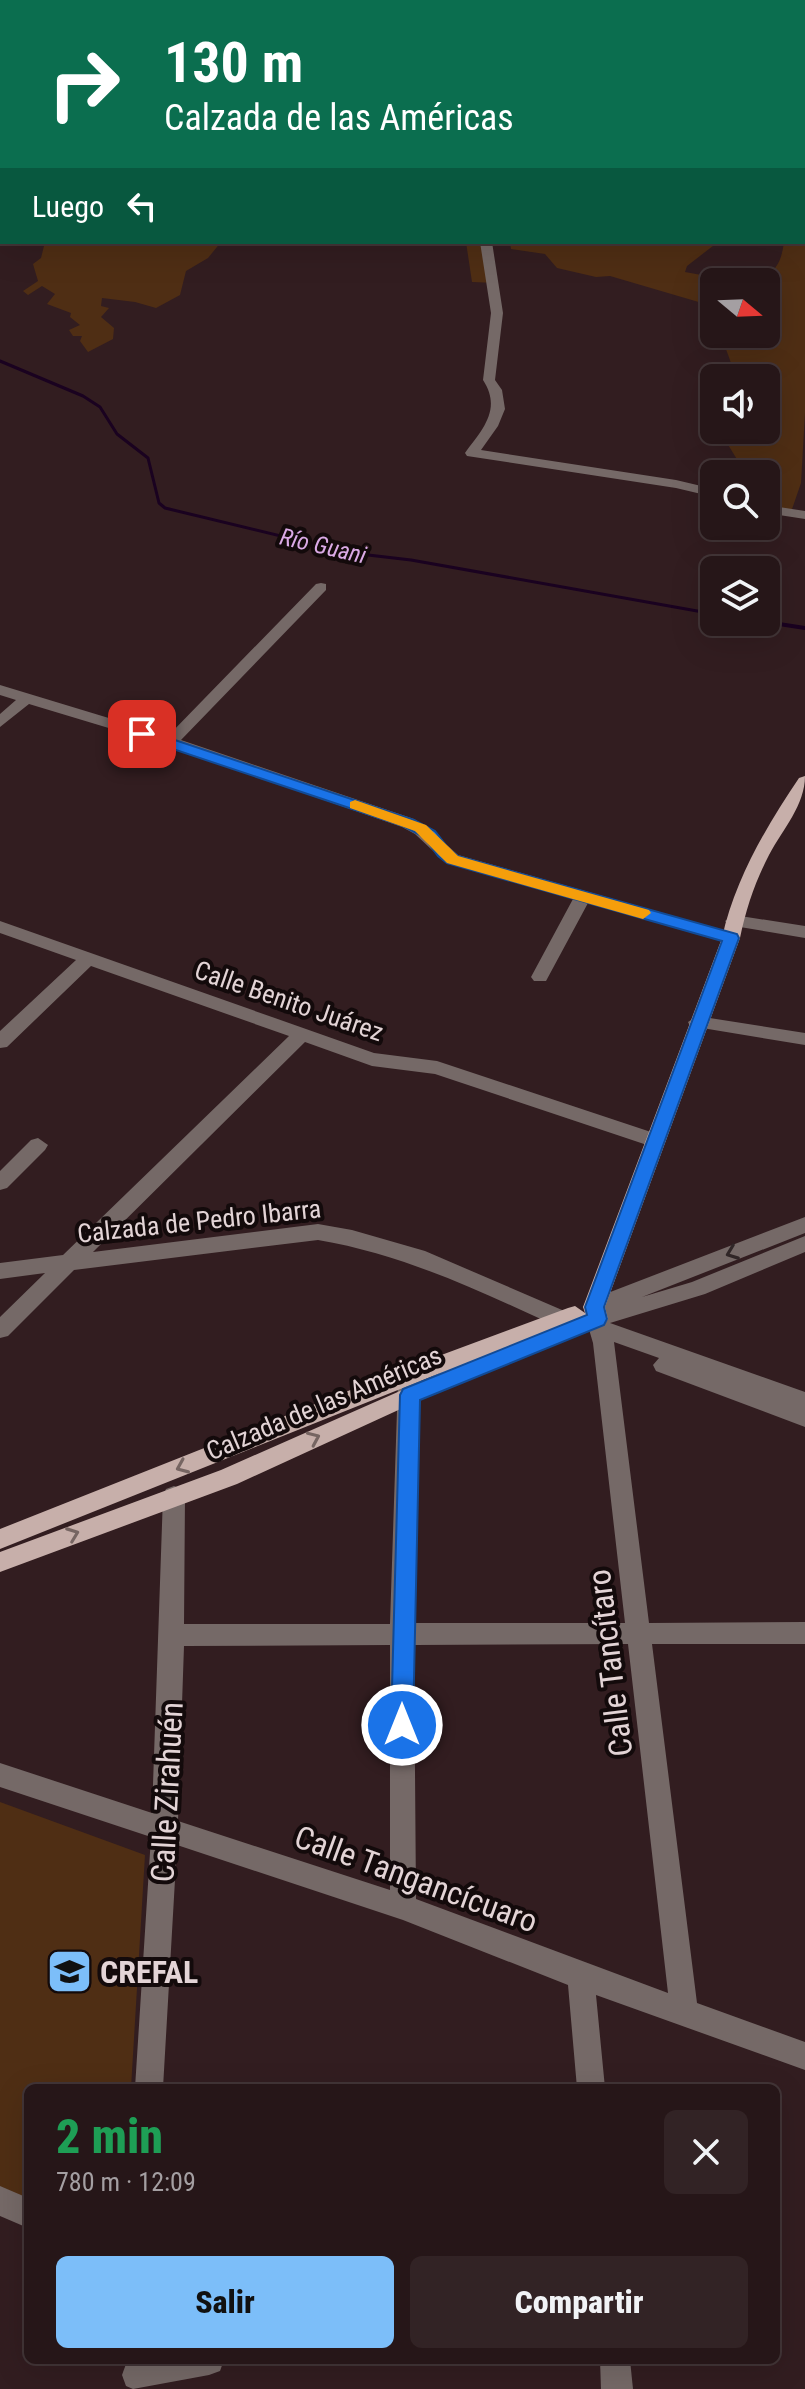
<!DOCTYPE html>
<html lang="es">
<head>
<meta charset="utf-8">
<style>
	:root { --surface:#261618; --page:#322325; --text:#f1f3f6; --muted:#a49fa2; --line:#423537; --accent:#7cbef9 }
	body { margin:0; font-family:"Roboto Condensed",sans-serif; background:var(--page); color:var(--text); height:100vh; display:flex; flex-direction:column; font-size:30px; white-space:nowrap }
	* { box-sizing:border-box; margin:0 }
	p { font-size:26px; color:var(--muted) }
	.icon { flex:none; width:44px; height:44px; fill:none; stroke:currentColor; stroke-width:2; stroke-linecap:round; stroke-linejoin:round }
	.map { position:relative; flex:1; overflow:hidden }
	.side { position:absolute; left:24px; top:2084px; width:756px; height:280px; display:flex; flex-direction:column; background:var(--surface); border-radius:12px; box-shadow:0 8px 32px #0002,0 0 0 2px var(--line) }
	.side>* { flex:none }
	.banner { position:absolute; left:0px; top:0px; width:806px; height:244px; box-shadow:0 8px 32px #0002,0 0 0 2px var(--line); background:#0b6e4f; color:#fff; overflow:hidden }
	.needle { width:52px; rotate:109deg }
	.tools { position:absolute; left:700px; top:268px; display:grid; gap:16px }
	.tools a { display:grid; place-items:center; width:80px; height:80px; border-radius:12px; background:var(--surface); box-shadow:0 8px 32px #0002,0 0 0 2px var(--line); font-size:40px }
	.pin { position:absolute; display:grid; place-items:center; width:68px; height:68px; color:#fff; margin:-34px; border-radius:16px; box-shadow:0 4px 12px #0006 }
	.me { position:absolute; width:88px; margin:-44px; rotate:0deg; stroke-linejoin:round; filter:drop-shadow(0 0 6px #0008) }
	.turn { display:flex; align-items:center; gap:28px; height:168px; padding:0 32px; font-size:36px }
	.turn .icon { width:104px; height:104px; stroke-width:2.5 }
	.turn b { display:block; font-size:56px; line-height:68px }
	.then { display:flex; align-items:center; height:76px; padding:0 32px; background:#0003; gap:16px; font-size:30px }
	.round { display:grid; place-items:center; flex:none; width:84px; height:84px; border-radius:12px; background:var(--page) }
	.head { display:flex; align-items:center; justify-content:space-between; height:136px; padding:0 32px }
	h1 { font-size:48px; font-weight:800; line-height:60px; color:#1e9e55 }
	.action { display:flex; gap:16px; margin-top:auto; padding:16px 32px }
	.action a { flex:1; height:92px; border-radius:12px; background:var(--accent); color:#111; font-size:32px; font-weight:800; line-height:92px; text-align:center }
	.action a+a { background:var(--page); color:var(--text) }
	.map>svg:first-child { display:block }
</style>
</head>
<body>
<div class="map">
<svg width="805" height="2389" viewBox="0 0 805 2389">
	<rect width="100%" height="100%" fill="#321d20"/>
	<g fill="#4f2e14">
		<path d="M805,212V413L801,483L791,512L766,509V474H746L719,430H766V378H730L733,375C733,362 724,349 722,334H766V282H752C774,275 781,265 784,242H804Z"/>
		<path d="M45,242H221L208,258L186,271L180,295L156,308L135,302L102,298L101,306L109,308L101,317L114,328L113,339L88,352L80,341L82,336H73L69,330L80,325L70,317L71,313L47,304L55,294L42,286L28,295L23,291L38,281L33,264L41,258Z"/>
		<path d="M466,242H491L496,283L472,282Z"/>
		<path d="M510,242H718L687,266L685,272L740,282H714V304L702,303L610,276L596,277L557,268L545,254L511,249Z"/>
		<path d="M0,1802L145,1855L131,2088H28V2206L0,2194Z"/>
	</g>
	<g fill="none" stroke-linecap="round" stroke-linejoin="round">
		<g stroke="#1a0220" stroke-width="3">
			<path d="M0,361L83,396L100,407L117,434L148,458L159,503L165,508L351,553L411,560L714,614"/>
			<path d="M766,622L770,623"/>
		</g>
		<path stroke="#1a0220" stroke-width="4" d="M766,622L805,628"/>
		<g fill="#756967" fill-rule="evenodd">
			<path d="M580,0H598L599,2H581Z"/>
			<path d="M797,0H805V2H796Z"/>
			<rect x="804" y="26" width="1" height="6"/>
			<path d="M480,242H492L503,313L495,380L502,390L505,409L498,426L481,450L676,480L714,489V497L676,488L467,456L465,453C483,429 502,409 483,380L491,313Z"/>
			<path d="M766,505L805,511V519L766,513Z"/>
			<path d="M321,583L326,584V590L181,740L414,819L427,827L458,855L737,934L740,938L737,942L731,944L588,903L546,981H534L531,977L573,899L446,863L415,834L402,827L165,745L29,704L0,727V714L16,700L0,695V685L168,736L316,584Z"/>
			<path d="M734,915L805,926V938L728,925L725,921Z"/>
			<path d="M0,921L374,1053L437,1061L663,1136L666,1141L656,1148L435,1074L372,1066L305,1042L93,1252L318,1224L352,1230L425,1251L583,1319L586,1325L583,1331L575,1333L567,1331C486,1294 407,1255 318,1240L74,1270L8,1336L0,1338V1317L45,1273L0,1279V1263L63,1255L289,1036L91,966L7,1047L0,1048V1031L76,960L0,933Z"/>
			<path d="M697,1016L805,1033V1045L690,1026L688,1022Z"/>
			<path d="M38,1138L48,1145L45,1150L7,1188L0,1190V1171L31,1140Z"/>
			<path d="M805,1217V1233L642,1297L692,1282L805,1236V1252L705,1294L610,1323L805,1392V1427L656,1371L653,1365L659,1358L614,1342L649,1623L805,1622V1644H652L697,2003L805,2042V2070L596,1995L605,2088H577L568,1985L403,1920L177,1845L163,2088H135L151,1837L0,1787V1763L152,1813L163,1496L166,1489L174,1486L182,1489L185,1496L184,1624H390L398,1380L401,1374L409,1371L417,1374L420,1380L414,1623H625L593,1343L586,1319L589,1314L583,1307L587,1301ZM628,1644L668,1993L416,1899L414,1645ZM390,1645V1890L178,1821L184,1646Z"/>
			<path d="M0,2186L28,2198V2228L0,2216Z"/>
			<path d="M136,2360H224L220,2371L209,2375L133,2389L126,2386L122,2375L126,2364Z"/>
			<path d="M600,2360H630L633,2389H601Z"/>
		</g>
		<g fill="#c7afaa" fill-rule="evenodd">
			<path d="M2,13V20L0,21V14Z"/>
			<path d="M805,776C805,805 783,829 769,855C755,882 746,909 740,938L605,1307L608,1319L604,1325L418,1401L237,1484L0,1572V1552L221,1470L443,1372L0,1549V1529L401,1370L568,1308L575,1306L585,1313L583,1307L722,938C735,879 766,827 799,778Z"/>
		</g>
		<path stroke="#9a898b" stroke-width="3" stroke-dasharray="7 7" stroke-linecap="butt" d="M111,2L114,0"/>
	</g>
	<defs><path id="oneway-chevron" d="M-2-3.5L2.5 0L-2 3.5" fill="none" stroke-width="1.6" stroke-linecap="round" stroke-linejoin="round" transform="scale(2)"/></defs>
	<use stroke="#302627" href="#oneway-chevron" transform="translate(732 1253) rotate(159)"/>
	<g stroke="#766562">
		<use href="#oneway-chevron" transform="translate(314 1438) rotate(-24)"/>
		<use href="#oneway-chevron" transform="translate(182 1467) rotate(157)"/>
		<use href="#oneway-chevron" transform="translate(73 1534) rotate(-21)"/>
	</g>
	<path fill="#1a73e8" stroke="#114b97" stroke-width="2" d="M142,729L414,820L435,831L449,849L458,856L737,934L739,938L604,1307L607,1319L604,1325L420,1400L413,1725L410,1732L402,1736L394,1732L391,1725L400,1395L403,1389L587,1315L585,1307L722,941L447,863L438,856L424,837L403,826L137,737L135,734Z"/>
	<path fill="#f59e0b" d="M355,800L426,825L458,856L649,910L651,913L643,919L447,863L415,831L350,808V802Z"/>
	<defs>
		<symbol id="university-square" viewBox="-11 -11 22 22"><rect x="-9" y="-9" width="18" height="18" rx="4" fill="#7cbef9" stroke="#130a0b"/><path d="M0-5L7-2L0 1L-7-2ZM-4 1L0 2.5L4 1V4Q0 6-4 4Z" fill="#111"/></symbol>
	</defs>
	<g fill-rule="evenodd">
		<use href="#university-square" x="44" y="1946" width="51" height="51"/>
	</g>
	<g text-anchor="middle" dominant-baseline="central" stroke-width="8" stroke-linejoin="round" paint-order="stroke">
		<g font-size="24" font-style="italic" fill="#dbaae6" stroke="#130a0b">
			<text transform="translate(323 546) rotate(13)">Río Guani</text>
		</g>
		<g font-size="26" fill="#e3d4d6" stroke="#130a0b">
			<text transform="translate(289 1001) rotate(19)">Calle Benito Juárez</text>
			<text transform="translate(199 1221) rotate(-6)">Calzada de Pedro Ibarra</text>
			<text transform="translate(324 1403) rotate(-23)">Calzada de las Américas</text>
		</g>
		<g font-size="32" fill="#e3d4d6" stroke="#130a0b">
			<text transform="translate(610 1663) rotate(-97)">Calle Tancítaro</text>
			<text transform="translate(167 1792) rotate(-87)">Calle Zirahuén</text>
			<text transform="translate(416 1879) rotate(20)">Calle Tangancícuaro</text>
		</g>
		<g font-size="32" font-weight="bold" fill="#e3d4d6" stroke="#130a0b" text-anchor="start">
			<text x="100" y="1972">CREFAL</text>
		</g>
	</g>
</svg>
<div class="tools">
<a><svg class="needle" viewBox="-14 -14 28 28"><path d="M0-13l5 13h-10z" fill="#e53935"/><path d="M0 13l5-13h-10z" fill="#a49fa2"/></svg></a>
<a><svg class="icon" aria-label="sound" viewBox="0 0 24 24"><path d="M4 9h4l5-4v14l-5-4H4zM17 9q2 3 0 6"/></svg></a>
<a><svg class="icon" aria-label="search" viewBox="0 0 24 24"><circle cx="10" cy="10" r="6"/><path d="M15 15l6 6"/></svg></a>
<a><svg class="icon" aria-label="layers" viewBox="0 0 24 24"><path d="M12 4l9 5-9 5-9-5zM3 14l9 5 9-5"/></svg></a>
</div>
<div class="pin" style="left:142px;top:734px;background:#d93025"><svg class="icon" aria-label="arrive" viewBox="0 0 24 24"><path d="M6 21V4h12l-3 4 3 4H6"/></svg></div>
<svg class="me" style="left:402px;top:1725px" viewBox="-20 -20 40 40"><circle r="17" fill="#1a73e8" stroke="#fff" stroke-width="3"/><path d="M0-11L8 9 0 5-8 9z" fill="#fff"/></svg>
<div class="banner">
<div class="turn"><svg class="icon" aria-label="right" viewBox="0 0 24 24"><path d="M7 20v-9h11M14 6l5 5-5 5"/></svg><div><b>130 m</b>Calzada de las Américas</div></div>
<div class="then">Luego<svg class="icon" aria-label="left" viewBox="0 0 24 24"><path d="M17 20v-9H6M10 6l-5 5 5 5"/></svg></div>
</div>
<section class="side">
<div class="head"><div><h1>2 min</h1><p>780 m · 12:09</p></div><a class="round"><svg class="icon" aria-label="close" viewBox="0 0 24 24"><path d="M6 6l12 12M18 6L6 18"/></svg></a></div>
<div class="action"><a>Salir</a><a>Compartir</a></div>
</section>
</div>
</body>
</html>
